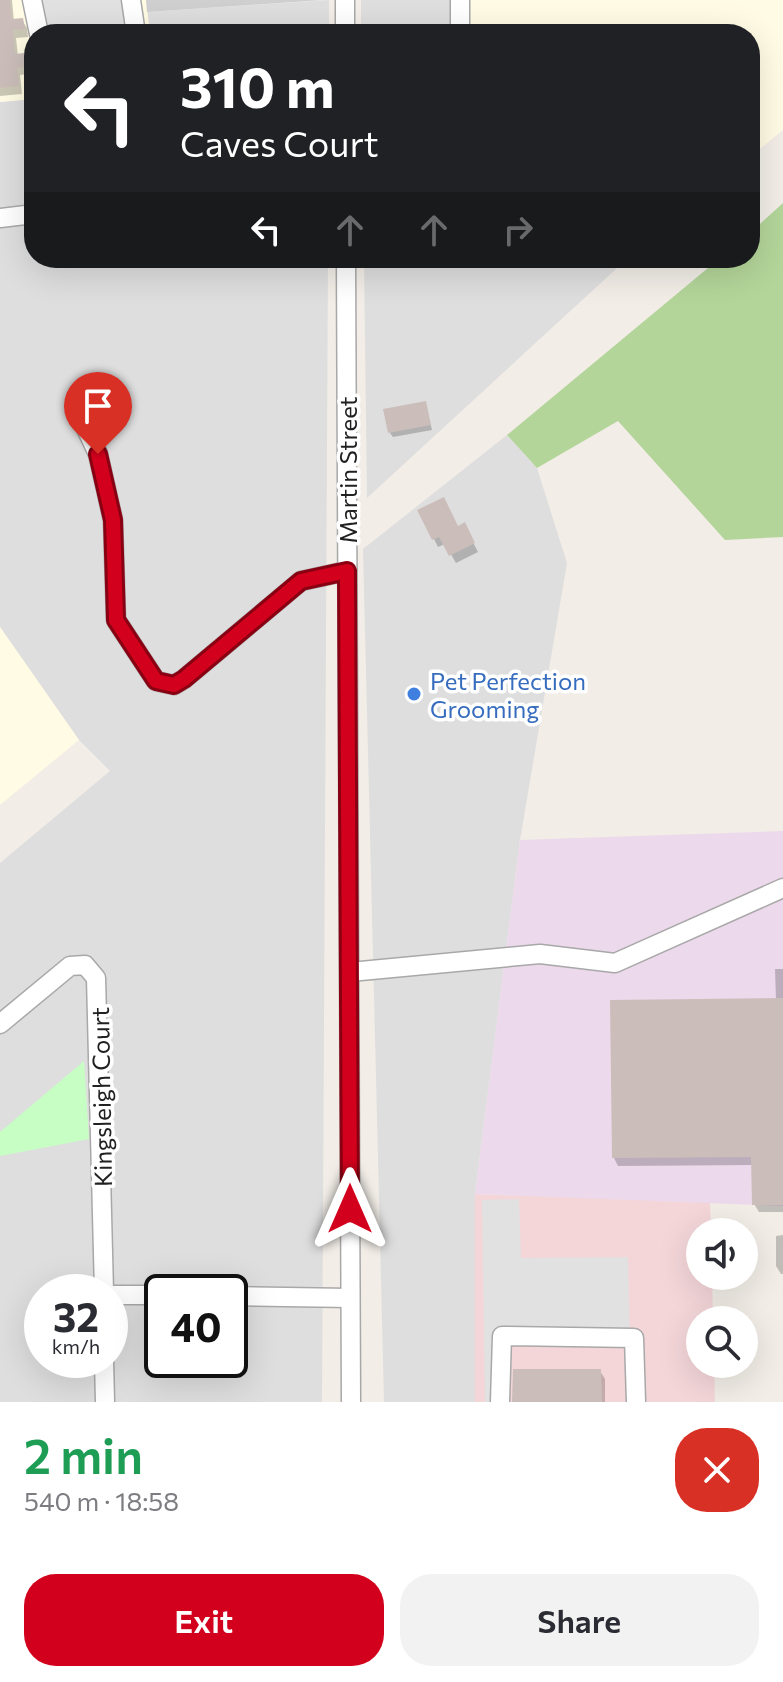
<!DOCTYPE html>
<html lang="en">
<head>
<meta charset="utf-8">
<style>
	:root { --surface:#fff; --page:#f2f2f3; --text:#2b2b33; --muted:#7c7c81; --accent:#d3001d }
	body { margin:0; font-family:Commissioner,sans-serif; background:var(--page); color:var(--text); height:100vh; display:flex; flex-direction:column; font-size:30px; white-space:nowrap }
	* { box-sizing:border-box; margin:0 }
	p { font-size:26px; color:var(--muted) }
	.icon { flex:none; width:44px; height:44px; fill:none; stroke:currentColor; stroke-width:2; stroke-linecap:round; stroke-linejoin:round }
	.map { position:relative; height:1402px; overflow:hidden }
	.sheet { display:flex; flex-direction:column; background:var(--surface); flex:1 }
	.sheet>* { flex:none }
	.guide { position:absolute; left:24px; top:24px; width:736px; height:244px; border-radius:32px; box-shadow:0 8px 32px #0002; background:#202124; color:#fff; overflow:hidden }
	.tools { position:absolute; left:686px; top:1218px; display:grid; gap:16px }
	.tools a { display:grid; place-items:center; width:72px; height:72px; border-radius:50%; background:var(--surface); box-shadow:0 8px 32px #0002; font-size:40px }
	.speed { position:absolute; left:24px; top:1274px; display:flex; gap:16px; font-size:40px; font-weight:700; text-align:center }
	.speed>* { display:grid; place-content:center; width:104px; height:104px; border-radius:50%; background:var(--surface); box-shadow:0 8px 32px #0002; line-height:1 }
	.speed small { font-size:20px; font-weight:400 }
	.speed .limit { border:4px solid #111; border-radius:12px; background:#fff; color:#111 }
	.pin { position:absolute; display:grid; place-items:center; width:68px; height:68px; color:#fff; margin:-82px -34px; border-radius:50% 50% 50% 0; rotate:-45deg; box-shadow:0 0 8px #0007 }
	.pin .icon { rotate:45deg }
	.me { position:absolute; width:88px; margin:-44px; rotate:0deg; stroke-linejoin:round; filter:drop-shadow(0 0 6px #0008) }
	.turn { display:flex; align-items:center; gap:28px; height:168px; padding:0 24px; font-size:36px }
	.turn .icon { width:104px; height:104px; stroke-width:2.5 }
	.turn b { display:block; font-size:56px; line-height:68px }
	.lanes { display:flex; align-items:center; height:76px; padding:0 24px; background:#0003; justify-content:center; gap:40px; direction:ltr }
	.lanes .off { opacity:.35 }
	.round { display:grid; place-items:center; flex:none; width:84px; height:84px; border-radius:32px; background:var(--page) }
	.overview { display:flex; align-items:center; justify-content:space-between; height:136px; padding:0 24px }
	h1 { font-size:48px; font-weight:600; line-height:60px; color:#1e9e55 }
	.primary-button { display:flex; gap:16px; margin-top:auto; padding:16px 24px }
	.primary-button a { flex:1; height:92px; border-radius:32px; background:var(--accent); color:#fff; font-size:32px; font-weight:600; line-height:92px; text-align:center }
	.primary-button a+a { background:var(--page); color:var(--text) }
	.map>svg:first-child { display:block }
</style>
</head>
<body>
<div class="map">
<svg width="783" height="1402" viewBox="0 0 783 1402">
	<rect width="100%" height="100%" fill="#f2ede7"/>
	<g fill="#dfdede" fill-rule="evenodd">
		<path d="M329,0V34H150L147,12Z"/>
		<path d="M361,0H452L451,34H361Z"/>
		<path d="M34,99V258H328L322,1402H0V863L110,771L79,740L0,627V102ZM42,1292H110V1360H42ZM162,1292H230V1360H162Z"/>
		<path d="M364,258H628L367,498Z"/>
		<path d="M507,435L537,468L567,563L520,840L475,1194V1402H384L363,549Z"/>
	</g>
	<path fill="#f4d6d9" d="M475,1194L710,1202L711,1232H700V1276H712L713,1320H700V1364H714L715,1402H475Z"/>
	<path fill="#ecd9eb" d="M783,831V1206L475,1194L520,840Z"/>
	<g fill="#fffbe4">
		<path d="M0,0H146L150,34H34V99L0,102Z"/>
		<path d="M452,0H783V130L750,157V34H451Z"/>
		<path d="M0,627L79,740L0,805Z"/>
	</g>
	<path fill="#cfcfcf" d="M146,0H322L147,12Z"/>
	<path fill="#b3d599" d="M783,203V537L725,540L618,421L537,468L507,435L720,258H750V233Z"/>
	<path fill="#c6fec3" d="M84,1061L89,1139L0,1156V1132Z"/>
	<g fill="#e1e1e1">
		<path d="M26,0H139L142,34H34V47Z"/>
		<path d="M519,1199L521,1258L628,1257L630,1344L509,1345L510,1402H485L482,1200Z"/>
	</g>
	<g fill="#0003">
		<path d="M0,0H12L14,21L22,20L27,28L28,37L16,38L18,56L23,55L29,74L20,75L22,94L0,96Z"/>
		<path d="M425,403L432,430L393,437L390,433Z"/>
		<path d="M420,511L458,528L464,525L478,552L456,563L445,544L438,547Z"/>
		<path d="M775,969H783V1212H759L754,1204V1165L618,1166L614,1158L776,1000Z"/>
		<path d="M783,1235V1274H781L776,1266V1236Z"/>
		<path d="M600,1371L605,1379V1402H514Z"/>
	</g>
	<g fill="#cbbeba">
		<path d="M0,0H10L12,19L23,18L25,29L13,30L15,54L24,53L25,67L17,68L19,86L0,88Z"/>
		<path d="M426,401L431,425L388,433L383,409Z"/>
		<path d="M444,497L458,526L465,522L475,543L449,556L439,537L432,540L417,510Z"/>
		<path d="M783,998V1205H752L751,1157L612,1158L610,1000Z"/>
		<path d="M513,1369H601L602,1402H512Z"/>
	</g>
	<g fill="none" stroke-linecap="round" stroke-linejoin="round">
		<defs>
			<g id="minor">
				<path d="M32,0L39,34"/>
				<path d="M131,0L136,34"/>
				<path d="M345,0V34"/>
				<path d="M460,0V34"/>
				<path d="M0,218L34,214"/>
				<path d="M346,258L351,1402"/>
				<path d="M83,422L98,454L113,520L116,620L156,681L174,685L184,679L301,581L347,571"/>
				<path d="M350,972L540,954L615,963L783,888"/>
				<path d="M0,1024L70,966L85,965L96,978L104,1292"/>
				<path d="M110,1295H162"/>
				<path d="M230,1296L350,1298"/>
				<path d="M104,1360L105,1402"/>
				<path d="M500,1402L502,1336L634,1338L636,1402"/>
			</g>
		</defs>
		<use href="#minor" stroke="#a8a8a8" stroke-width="21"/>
		<use href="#minor" stroke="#fff" stroke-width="18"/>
	</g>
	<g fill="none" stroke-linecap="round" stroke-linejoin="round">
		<defs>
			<path id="route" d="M98,454L113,520L116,620L156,681L174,685L184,679L301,581L347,571L350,1209"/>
		</defs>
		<use href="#route" stroke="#890013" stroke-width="20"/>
		<use href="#route" stroke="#d3001d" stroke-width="14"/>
	</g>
	<circle fill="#3f7fe0" stroke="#fff" stroke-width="3" cx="414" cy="694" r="8"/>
	<g text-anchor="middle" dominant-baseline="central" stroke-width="7" stroke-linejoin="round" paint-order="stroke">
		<g font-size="24" fill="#212121" stroke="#fff">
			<text transform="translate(347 470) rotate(-90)">Martin Street</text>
			<text transform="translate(101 1097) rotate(-91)">Kingsleigh Court</text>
		</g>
		<g font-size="24" fill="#366cbe" stroke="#fff" text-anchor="start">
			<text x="430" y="680">Pet Perfection<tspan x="430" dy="28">Grooming</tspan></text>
		</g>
	</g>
</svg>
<div class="tools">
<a><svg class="icon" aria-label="sound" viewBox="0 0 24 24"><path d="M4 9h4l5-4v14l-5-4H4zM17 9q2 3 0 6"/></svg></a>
<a><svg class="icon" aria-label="search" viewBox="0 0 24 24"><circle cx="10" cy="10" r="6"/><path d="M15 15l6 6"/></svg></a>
</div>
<div class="speed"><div>32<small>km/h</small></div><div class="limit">40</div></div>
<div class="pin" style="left:98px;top:454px;background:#d93025"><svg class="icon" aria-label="arrive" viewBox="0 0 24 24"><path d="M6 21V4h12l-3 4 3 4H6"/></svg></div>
<svg class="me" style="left:350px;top:1209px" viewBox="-20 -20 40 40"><path d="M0-17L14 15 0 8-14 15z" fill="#d3001d" stroke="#fff" stroke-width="4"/></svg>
<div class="guide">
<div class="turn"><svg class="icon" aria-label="left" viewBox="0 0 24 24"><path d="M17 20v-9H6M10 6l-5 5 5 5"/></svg><div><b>310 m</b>Caves Court</div></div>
<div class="lanes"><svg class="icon" aria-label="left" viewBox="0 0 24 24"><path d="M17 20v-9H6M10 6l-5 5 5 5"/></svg><svg class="icon off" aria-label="ahead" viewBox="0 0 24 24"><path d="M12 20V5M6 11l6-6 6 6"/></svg><svg class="icon off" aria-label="ahead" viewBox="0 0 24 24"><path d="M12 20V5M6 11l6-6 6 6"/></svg><svg class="icon off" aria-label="right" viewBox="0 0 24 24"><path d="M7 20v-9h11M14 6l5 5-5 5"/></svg></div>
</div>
</div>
<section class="sheet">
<div class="overview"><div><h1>2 min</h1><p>540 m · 18:58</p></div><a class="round" style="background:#d93025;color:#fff"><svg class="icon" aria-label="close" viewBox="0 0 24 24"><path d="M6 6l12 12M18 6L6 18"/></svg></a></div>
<div class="primary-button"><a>Exit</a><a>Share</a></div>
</section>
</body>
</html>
